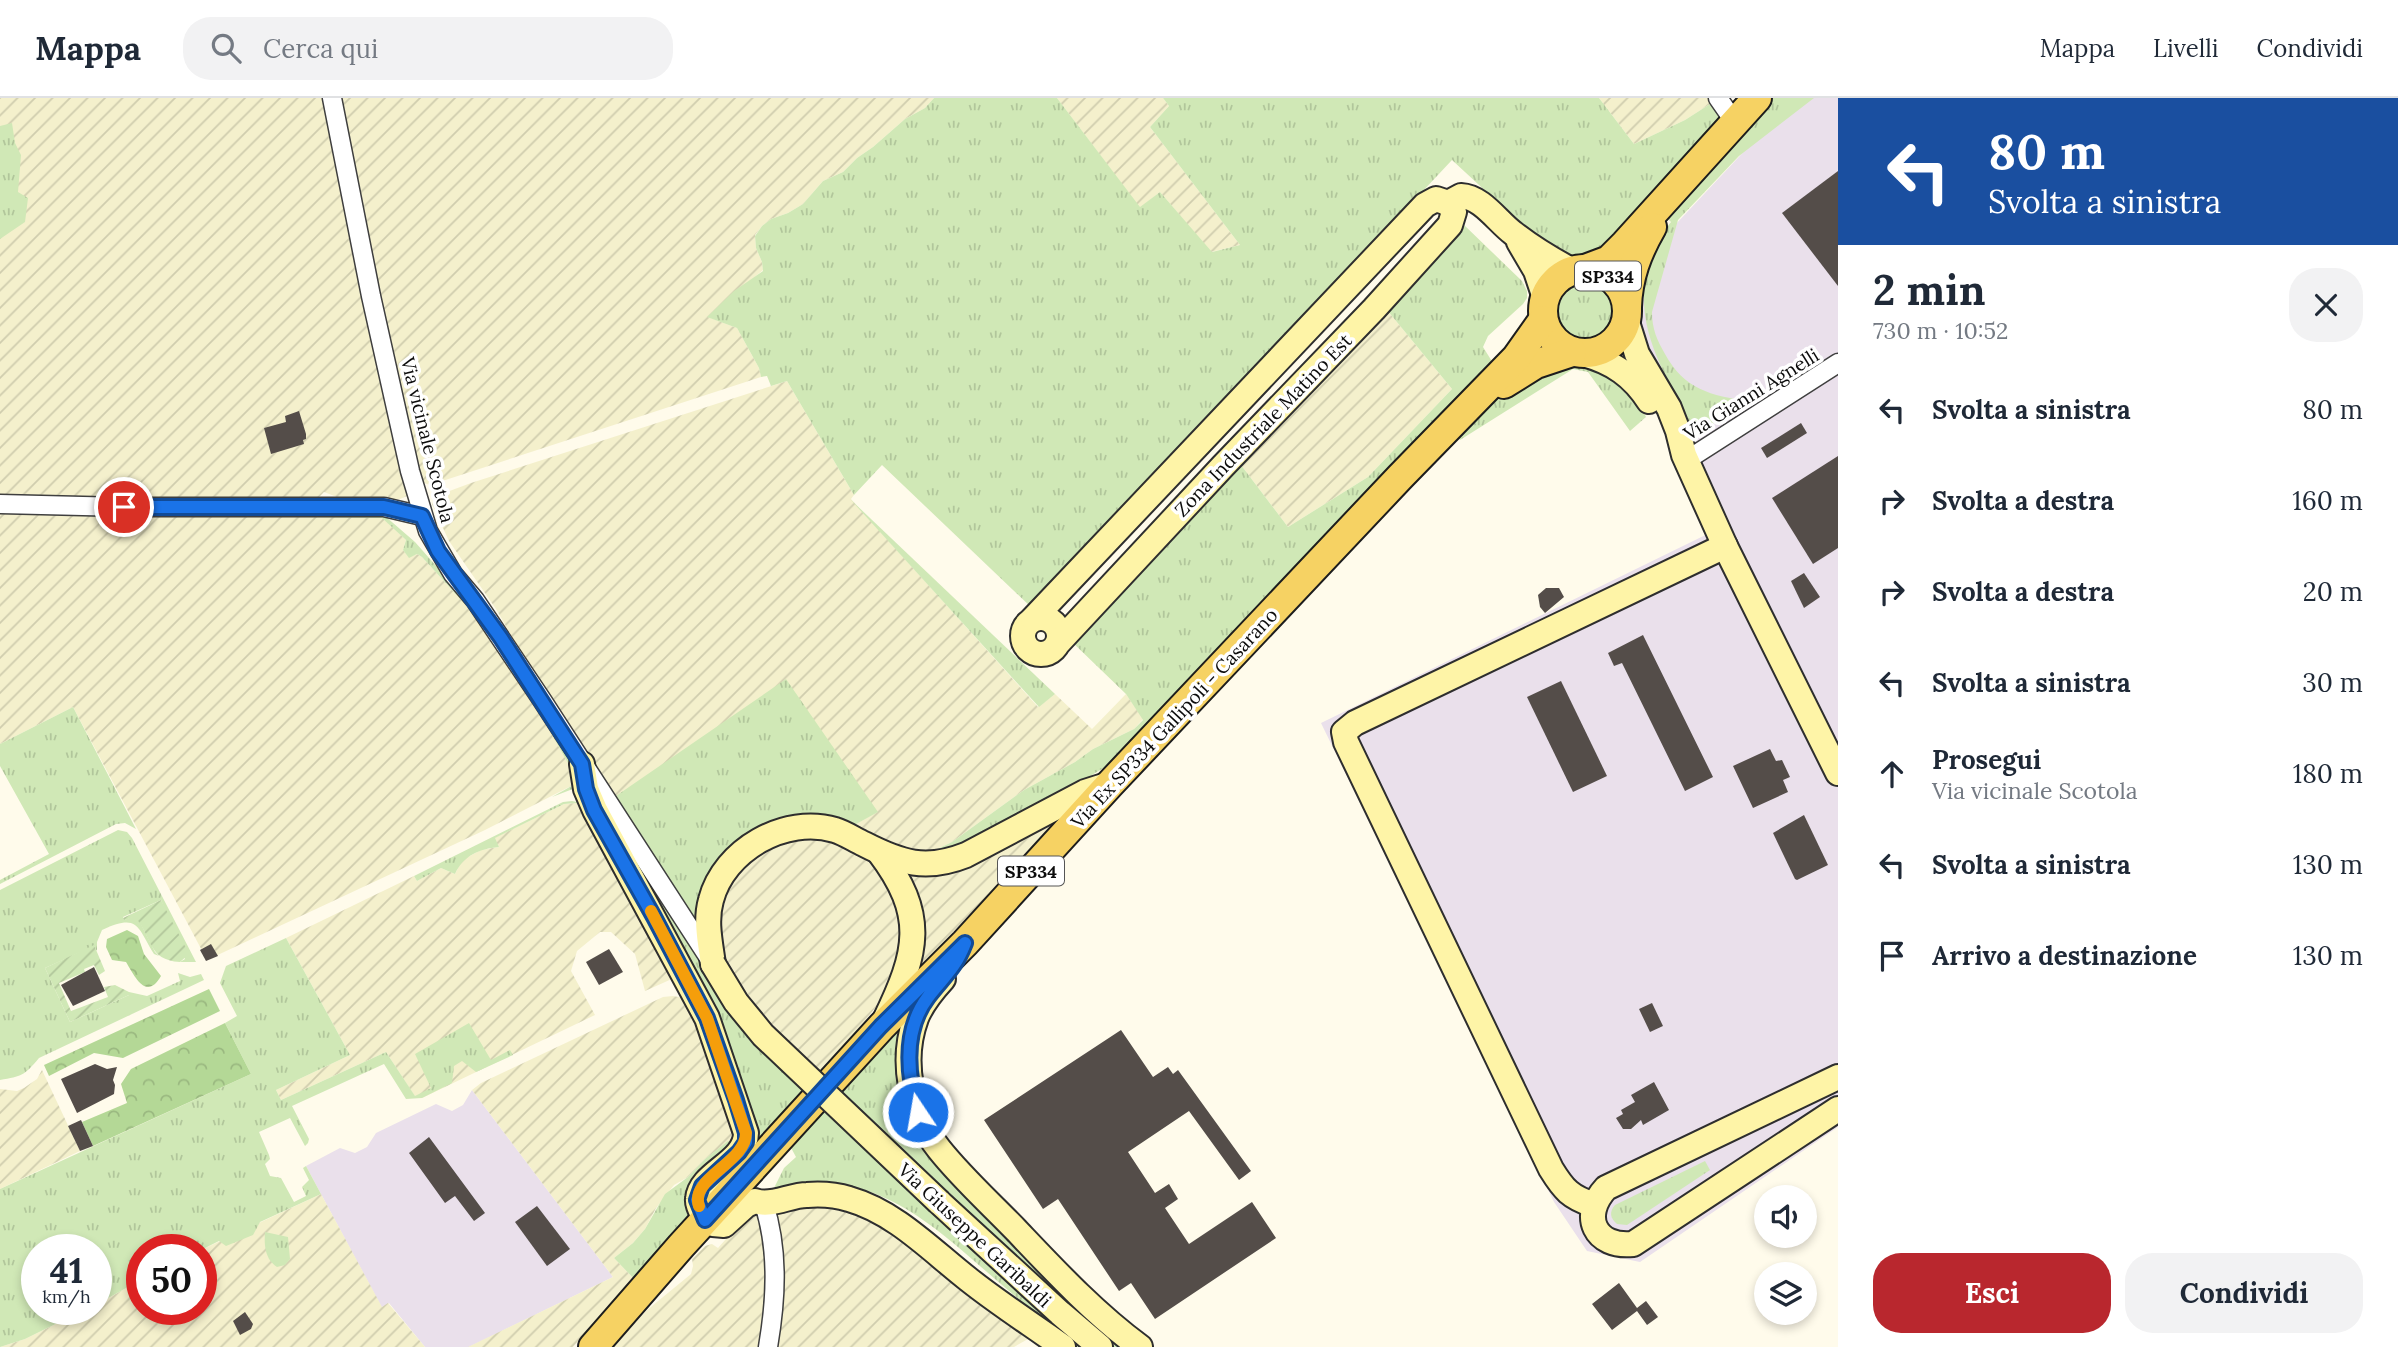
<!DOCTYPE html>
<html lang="it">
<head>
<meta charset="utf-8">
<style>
	:root { --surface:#fff; --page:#f2f2f3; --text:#1f2937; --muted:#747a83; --line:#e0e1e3; --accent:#b9272e }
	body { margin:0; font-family:Lora,serif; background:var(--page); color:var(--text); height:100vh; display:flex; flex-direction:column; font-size:26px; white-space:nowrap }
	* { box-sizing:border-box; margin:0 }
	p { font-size:23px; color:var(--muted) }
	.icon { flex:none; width:38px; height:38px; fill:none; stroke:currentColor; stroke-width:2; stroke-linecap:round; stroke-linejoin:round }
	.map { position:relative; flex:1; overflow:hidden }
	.details { display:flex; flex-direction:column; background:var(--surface); width:560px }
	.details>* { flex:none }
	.hud { background:#1a4fa0; color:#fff; overflow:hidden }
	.controls { position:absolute; left:1754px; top:1087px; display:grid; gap:14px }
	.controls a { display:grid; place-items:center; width:63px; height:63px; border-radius:50%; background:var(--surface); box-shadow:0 4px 10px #0003; font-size:35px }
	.speed { position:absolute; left:21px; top:1136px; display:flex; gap:14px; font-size:35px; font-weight:700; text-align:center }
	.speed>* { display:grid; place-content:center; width:91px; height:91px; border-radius:50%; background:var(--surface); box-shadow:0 4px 10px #0003; line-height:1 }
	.speed small { font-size:18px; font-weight:400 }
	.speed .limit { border:10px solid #d22; background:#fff; color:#111 }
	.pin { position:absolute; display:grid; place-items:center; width:60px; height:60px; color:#fff; margin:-30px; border:4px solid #fff; border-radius:50%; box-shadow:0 2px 7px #0007 }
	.me { position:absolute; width:77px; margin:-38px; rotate:348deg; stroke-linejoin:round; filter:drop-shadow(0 0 5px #0008) }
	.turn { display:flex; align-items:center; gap:24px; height:147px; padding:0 35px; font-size:32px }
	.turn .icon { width:91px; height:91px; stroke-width:2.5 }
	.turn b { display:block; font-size:49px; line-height:60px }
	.round { display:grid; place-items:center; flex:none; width:74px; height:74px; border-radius:28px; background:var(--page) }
	.overview { display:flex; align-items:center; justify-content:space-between; height:119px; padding:0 35px }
	h1 { font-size:42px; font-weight:700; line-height:52px }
	.action { display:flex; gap:14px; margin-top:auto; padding:14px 35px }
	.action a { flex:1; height:80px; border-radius:28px; background:var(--accent); color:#fff; font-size:28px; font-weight:700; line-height:80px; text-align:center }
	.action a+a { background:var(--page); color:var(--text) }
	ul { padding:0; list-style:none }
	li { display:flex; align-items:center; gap:21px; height:91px; padding:0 35px }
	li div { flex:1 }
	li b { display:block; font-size:26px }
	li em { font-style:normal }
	header { display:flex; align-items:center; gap:42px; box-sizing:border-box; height:98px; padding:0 35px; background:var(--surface); border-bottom:2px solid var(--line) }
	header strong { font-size:33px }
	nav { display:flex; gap:38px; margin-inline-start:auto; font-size:24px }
	.search { width:490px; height:63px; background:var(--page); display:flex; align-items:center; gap:18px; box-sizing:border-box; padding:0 24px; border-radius:28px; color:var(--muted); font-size:26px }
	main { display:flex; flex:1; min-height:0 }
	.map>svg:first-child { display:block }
</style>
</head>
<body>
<header>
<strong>Mappa</strong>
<div class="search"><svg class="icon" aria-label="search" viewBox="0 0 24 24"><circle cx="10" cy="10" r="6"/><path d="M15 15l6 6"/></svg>Cerca qui</div>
<nav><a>Mappa</a><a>Livelli</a><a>Condividi</a></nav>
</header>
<main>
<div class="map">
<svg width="1838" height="1249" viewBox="0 0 1838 1249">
	<defs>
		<pattern id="farmland-furrows" width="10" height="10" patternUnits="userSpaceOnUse" patternTransform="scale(1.75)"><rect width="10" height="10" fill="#f4f0cc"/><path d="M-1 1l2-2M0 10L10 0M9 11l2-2" fill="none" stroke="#d0cdae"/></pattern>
		<pattern id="grass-tufts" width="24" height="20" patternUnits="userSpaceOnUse" patternTransform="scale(1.75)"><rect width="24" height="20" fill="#d0e8b6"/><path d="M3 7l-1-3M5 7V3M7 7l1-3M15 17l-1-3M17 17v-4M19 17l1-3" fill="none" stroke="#b1c69b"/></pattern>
		<pattern id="forest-crowns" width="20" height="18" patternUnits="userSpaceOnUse" patternTransform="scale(1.75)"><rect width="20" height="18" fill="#b4d896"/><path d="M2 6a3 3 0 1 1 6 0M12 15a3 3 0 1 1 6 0" fill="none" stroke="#9ab880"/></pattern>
		<pattern id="garden-furrows" width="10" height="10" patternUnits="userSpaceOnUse" patternTransform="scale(1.75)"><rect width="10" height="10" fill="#d0e8b6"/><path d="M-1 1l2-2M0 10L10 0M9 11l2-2" fill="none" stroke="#b1c69b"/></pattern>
		<pattern id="plaza-grid" width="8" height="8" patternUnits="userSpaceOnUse" patternTransform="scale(1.75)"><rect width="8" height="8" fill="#ede9db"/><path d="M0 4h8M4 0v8" fill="none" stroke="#cac7bb"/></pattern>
	</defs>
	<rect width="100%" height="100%" fill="#fffbeb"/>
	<g fill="#eae0eb">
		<path d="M1794,0H1838V1029L1640,1164L1587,1153L1554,1104L1321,625L1730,425L1673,300L1644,243L1639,202L1660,143Z"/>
		<path d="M472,992L613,1179L469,1249H425L389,1205L382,1210L306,1068L340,1050L355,1055L367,1049L376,1035L436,1006L452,1013L463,1007Z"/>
	</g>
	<g fill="url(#farmland-furrows)">
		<path d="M0,0H325L407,398L400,401H342L324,394L317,401L0,397Z"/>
		<path d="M340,0H934L925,10L905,21L873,49L857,60L843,74L823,83L803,106L788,115L771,121L762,128L755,137L756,150L762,164L763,172L708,219L737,230L759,270L761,279L430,387L421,384L379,201Z"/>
		<path d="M1057,0H1163L1169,8L1150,29L1240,147L1211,154L1160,94L1140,110Z"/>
		<path d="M1599,0H1710V6L1685,22L1634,46Z"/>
		<path d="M1387,212L1452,291L1368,379L1288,429L1241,367Z"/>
		<path d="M787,283L854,397L851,401L1038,609L1055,596L1092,631L1126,596L1143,621L1134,631L1093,651L1075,664L1024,692L952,744L929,755L892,753L849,730L877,714L613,700L543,592L496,511L449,443L432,406L436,398L471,385Z"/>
		<path d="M0,415L382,419L406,442L403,452L409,459L417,456L422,459L482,525L542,619L574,676L575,686L485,732L207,862L73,609L0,646Z"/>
		<path d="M576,705L580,708L674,880L645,893L635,856L611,834H600L577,853L571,873L595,917L422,1000H416L386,954L281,1002L276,992L350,957L286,840L414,778L417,783L441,770L455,776L462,762L481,752L499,749L494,740L564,706Z"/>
		<path d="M1070,714L967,819L912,880L909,779L905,770Z"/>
		<path d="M829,739L875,764L903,807L897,874L880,904L854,936L815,977L751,913L723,862L718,807L738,769L781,741Z"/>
		<path d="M673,898L689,901L737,1047L728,1044L705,1061L688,1079L674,1087L656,1110L645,1131L633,1145L614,1160L634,1181L573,1249H468L613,1179L472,992L481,985L663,899Z"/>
		<path d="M42,972L80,1053L0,1091V991L17,993L24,990L37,981Z"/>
		<path d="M321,1096L382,1209L388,1205L425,1249H0L25,1241L86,1211H96V1207L142,1181V1211H201V1152Z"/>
		<path d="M788,1106L845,1110L896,1131L1028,1241L1014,1249H777L784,1186L776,1113Z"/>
		<path d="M748,1116L757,1117L760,1123L766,1169V1206L760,1249H613L646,1213L691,1176L693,1168L692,1161L705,1148L712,1146L718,1150Z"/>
	</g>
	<g fill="url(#grass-tufts)">
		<path d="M934,0H1057L1140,109L1160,94L1212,154L1240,147L1150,29L1169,8L1163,0H1599L1634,46L1685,22L1710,6V0L1723,21L1593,164H1582L1548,151L1452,62L1032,510L882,367L854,397L787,283L771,288L767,278L761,279L759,270L737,230L707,219L734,193L763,173L762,164L756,150L755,138L762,128L771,121L788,115L803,106L823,83L843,74L857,60L873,49L905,21L925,10Z"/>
		<path d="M1772,0H1814L1739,58L1678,122L1652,214C1652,231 1657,242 1665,256C1684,291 1711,298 1749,303L1700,334H1696L1691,330C1666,276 1628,223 1651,162C1656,147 1661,136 1671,124L1667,120L1732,41Z"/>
		<path d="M12,25L15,45L21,57L18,94L28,100L25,124L0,141V28Z"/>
		<path d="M1463,126L1522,183L1527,193V200L1523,206L1488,238L1483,249L1493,265L1118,661L1092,677L1081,691L954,757L929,755L952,744L1024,692L1075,664L1093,651L1134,631L1143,622L1126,596L1071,543L1241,367L1288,429L1368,379L1452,291L1387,212Z"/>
		<circle cx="1585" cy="214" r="28"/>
		<path d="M1558,265L1594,266L1635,298L1646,319L1630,333L1588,274L1573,271L1460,342L1457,337L1499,298Z"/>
		<path d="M850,401L1055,596L1039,609Z"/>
		<path d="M176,417L385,418L415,444L467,503L547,622L577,678L578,689L552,699L575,686L574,676L542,619L482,525L422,459L417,456L409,460L403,452L406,442L382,420Z"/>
		<path d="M786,581L878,714L849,730H767L699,832L613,700Z"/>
		<path d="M73,609L136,731L125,725L116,726L0,786V782L49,756L0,668V646Z"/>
		<path d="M594,696L726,904L807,993L756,1049Z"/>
		<path d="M572,703L582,705L580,708L576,705L564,706L495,740L499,749C479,751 464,757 455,776L441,770L417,783L414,778L563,704Z"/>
		<path d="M118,732L127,734L132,740L196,864H180L185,861L161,802L123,819L124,822L135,818L139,822L155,854L159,858L154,856C137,829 139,815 102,832L97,844V853L94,848L45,870L70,924L129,897V894L147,898L180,883L178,875L190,879L201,876L204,882L39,960C24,978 22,978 0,982V792Z"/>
		<path d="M286,840L350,957L276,992L281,1002L386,954L415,998L431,990L415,956L469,925L491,962L510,952L513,957L476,974L462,963L454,968L452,985L422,1000L406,1001L384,966L292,1008L309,1041L308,1045L305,1048L290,1020L259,1034L269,1057L270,1061L265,1066L270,1078L281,1080L294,1104L306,1098L302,1089L309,1082L303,1070L306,1068L321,1096L260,1124L253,1137L226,1148L219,1143L201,1152H142V1181L96,1207V1152H37V1211H86L25,1241L0,1249V1091L251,976L225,925L237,918L220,885L226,868Z"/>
		<path d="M911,913L898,993L886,1007L1021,1149L1124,1249H1112L1053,1199L835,997Z"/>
		<path d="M824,1009L1089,1249H1077C1049,1227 1022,1204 995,1181C950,1142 899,1093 837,1086C815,1084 796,1089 774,1090L784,1070L796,1059L789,1046Z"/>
		<path d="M728,1043L738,1048L687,1095L685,1099L693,1115L636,1183L614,1160L633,1145L645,1131L665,1096L688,1079L705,1061Z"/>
		<path d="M1705,1063L1710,1072L1627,1127L1617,1126C1610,1120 1609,1114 1615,1107Z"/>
		<path d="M265,1134L288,1139L290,1161L285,1167L277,1169C265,1161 264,1148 265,1134Z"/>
	</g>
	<g fill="url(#forest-crowns)">
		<path d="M127,832L138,838L144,856L161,878C146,904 134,877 126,864L112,862L106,849L107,841Z"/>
		<path d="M209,891L220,913L123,960L94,955L49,978L44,967Z"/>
		<path d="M225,925L251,976L93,1048L82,1024L127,1005L121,986L131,971Z"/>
	</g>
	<g fill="url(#garden-furrows)">
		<path d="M161,802L187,852L188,857L180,864C147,862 153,839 135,819L124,822L123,820Z"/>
		<path d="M94,847L105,873L99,877L94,867L84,871L85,874L59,885L71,913L108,899L104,889L115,887L129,894V897L70,924L45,870Z"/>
	</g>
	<path fill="url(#plaza-grid)" fill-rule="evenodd" d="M1584,182L1601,187L1613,200L1616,208L1617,217L1611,234L1597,245L1588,247L1570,245L1563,240L1553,226L1551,217L1552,208L1560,192L1567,186ZM1579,187L1600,190L1610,201L1613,208L1614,216L1609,230L1598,240L1591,242L1576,241L1569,238L1560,227L1558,220V206L1562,199L1566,193Z"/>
	<g fill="#544d49">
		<path d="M1838,73V188L1782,115Z"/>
		<path d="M299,313L306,336V341L303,342L304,346L271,356L264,330L286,324L285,318Z"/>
		<path d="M1801,325L1807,335L1767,360L1761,350Z"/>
		<path d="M1838,358V450L1813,466L1772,400Z"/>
		<path d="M1804,475L1820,499L1804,510L1791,483Z"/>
		<path d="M1546,490H1559L1564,499L1545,515L1540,509L1538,497Z"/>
		<path d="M1643,537L1713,679L1685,693L1622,565L1614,568L1608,555Z"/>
		<path d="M1561,583L1607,678L1573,694L1527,599Z"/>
		<path d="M1770,651L1776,663L1782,662L1790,679L1783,682L1788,694L1753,710L1733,668Z"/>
		<path d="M1804,717L1828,767L1797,782L1795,781L1773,735Z"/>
		<path d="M211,846L218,858L206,863L200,852Z"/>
		<path d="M609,851L623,874L599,887L586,864Z"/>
		<path d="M94,869L105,893L73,908L61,887Z"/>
		<path d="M1652,905L1663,928L1650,934L1639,911Z"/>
		<path d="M1121,932L1153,979L1168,969L1173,976L1178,972L1251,1073L1239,1082L1189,1013L1128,1054L1155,1095L1169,1086L1178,1101L1165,1110L1189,1146L1252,1104L1276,1140L1155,1221L1131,1185L1119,1193L1058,1101L1043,1111L984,1022Z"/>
		<path d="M95,966L107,971L117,969L113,982L115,987L114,996L77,1015L61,981Z"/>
		<path d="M1654,984L1669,1012L1643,1027L1641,1022L1631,1031H1623L1616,1020L1623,1016L1621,1012L1635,1004L1631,997Z"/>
		<path d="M81,1022L93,1048L80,1053L68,1028Z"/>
		<path d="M429,1039L485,1115L474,1123L455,1098L445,1105L409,1055Z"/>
		<path d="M537,1108L570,1151L547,1168L515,1124Z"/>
		<path d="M1619,1185L1637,1210L1646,1203L1658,1219L1647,1227L1637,1213L1612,1232L1592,1206Z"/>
		<path d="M245,1214L253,1226L251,1231L240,1237L233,1223Z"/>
	</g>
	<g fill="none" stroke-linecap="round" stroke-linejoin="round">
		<defs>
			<g id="street">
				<path d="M332,0L371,198L410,373L428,433L453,476L475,502L542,602L711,863"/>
				<path d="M1718,0L1734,23"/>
				<path d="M1687,362L1838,265"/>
				<path d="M0,406L124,409H384L422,418"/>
				<path d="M764,1106C779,1153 776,1202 768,1249"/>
			</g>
			<g id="secondary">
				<path d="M1448,105L1461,98C1482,99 1497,123 1513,135C1532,150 1552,162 1573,173"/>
				<path d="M1519,144L1536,173L1545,200"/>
				<path d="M1626,221L1637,256L1669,310L1678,333L1684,357L1725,448L1838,675"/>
				<path d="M1583,256C1613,264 1633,278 1649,303"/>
				<circle cx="1041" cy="538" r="18"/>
				<path d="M1033,521L1425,107L1436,101L1448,105L1454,114L1450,127L1374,211L1223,368L1059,544"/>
				<path d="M582,666L586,691L595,712L707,920L746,1035C746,1065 700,1074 698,1101C697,1107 703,1116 705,1122L713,1126L724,1127L746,1107L755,1103C771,1109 790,1097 807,1097C820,1096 836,1097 849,1101C895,1114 931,1152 968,1181C998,1205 1031,1226 1063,1249"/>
				<path d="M879,754C927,817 918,854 885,922"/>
				<path d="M713,866C710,844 705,823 711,802C724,752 785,717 835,732C845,735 855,742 864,746C901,765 926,773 966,757L1085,694L1110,686"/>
				<path d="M943,881C932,893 922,905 916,920C900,963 911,1016 939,1051C962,1080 991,1106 1016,1132C1055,1173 1094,1215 1140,1249"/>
				<path d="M1838,979L1606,1090C1580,1118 1595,1150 1633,1146L1838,1011"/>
				<path d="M939,1104L1060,1215L1100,1249"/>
				<path d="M1594,1107C1570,1099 1564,1092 1551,1071L1346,644L1344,634L1355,625L1725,448"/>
			</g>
			<g id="primary">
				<circle cx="1585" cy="213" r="42"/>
				<path d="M1585,171L1609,162L1625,146L1757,0"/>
				<path d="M1627,209C1628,179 1637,155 1652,129"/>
				<path d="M1504,286L1536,266L1572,254"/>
				<path d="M593,1249L681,1148L882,928L965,845L1110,686L1400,379L1516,260L1543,222"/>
			</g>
		</defs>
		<use href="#street" stroke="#3f3f3f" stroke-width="21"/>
		<use href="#secondary" stroke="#2e2e2e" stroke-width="28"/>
		<use href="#primary" stroke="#1d1d1d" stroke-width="32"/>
		<use href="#street" stroke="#fff" stroke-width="18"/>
		<use href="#secondary" stroke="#fef4a7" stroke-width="24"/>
		<use href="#primary" stroke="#f6d263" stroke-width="28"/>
		<defs>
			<path id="secondary-bridge" d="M713,866L736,904L763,937L939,1104"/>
		</defs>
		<use href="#secondary-bridge" stroke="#2e2e2e" stroke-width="28" stroke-linecap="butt"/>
		<use href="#secondary-bridge" stroke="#fef4a7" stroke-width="24"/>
	</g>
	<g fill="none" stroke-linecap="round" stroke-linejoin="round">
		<defs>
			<path id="route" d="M124,409H384L422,418L438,453L501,540L582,666L586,691L594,712L654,819L707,920L736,1002L746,1035V1044L739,1054L702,1088L697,1102L705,1122L881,928L965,845C955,871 944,878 928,899C903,932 907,976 918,1014"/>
		</defs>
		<use href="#route" stroke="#114b97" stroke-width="18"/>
		<use href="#route" stroke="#1a73e8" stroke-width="12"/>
		<path stroke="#f59e0b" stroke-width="12" d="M651,813L707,920L746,1035C746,1065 689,1080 699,1108"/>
	</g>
	<g text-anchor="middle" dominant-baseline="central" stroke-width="7" stroke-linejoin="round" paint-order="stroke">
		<g fill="#fff" stroke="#555" stroke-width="2">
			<rect x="1575" y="163.5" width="66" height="29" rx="5"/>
			<rect x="998" y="758.5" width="66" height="29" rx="5"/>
		</g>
		<g font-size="18" font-weight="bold" fill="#0c0c0c">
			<text x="1608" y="178">SP334</text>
			<text x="1031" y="773">SP334</text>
		</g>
		<g font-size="19" fill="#0c0c0c" stroke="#fff">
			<text transform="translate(1751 296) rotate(-32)">Via Gianni Agnelli</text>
			<text transform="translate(1263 327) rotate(-46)">Zona Industriale Matino Est</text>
			<text transform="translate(428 342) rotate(76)">Via vicinale Scotola</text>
			<text transform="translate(1174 620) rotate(-47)">Via Ex SP334 Gallipoli - Casarano</text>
			<text transform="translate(975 1137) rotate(43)">Via Giuseppe Garibaldi</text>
		</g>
	</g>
</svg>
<div class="controls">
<a><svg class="icon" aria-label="sound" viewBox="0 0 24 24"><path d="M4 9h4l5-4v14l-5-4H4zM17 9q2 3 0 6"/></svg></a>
<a><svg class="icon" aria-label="layers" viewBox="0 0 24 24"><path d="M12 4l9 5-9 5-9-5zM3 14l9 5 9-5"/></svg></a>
</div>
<div class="speed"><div>41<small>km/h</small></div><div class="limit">50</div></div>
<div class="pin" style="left:124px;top:409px;background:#d93025"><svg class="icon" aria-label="arrive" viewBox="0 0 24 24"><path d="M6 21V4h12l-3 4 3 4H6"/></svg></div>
<svg class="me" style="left:918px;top:1014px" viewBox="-20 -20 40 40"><circle r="17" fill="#1a73e8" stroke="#fff" stroke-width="3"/><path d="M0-11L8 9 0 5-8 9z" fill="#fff"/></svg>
</div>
<section class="details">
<div class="hud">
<div class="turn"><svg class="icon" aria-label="left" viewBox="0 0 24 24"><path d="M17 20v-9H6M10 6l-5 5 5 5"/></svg><div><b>80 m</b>Svolta a sinistra</div></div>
</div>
<div class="overview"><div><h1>2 min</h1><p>730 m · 10:52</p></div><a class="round"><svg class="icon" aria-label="close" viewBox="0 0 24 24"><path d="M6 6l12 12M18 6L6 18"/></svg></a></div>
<ul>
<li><svg class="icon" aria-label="left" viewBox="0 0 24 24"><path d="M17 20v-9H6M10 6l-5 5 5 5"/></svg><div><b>Svolta a sinistra</b></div><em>80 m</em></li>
<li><svg class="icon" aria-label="right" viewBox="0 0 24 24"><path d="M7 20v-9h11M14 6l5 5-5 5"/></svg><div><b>Svolta a destra</b></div><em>160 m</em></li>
<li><svg class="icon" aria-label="right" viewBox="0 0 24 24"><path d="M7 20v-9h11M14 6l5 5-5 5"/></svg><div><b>Svolta a destra</b></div><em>20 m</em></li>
<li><svg class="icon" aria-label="left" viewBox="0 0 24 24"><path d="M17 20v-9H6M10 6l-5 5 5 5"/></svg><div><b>Svolta a sinistra</b></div><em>30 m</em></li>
<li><svg class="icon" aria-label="ahead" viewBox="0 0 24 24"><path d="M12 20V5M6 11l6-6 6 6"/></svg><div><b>Prosegui</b><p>Via vicinale Scotola</p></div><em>180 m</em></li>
<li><svg class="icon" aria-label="left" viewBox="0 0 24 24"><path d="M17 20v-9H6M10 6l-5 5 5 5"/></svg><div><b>Svolta a sinistra</b></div><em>130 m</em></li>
<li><svg class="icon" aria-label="arrive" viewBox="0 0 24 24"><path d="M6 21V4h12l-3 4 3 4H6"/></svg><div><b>Arrivo a destinazione</b></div><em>130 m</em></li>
</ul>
<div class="action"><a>Esci</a><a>Condividi</a></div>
</section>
</main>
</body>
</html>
